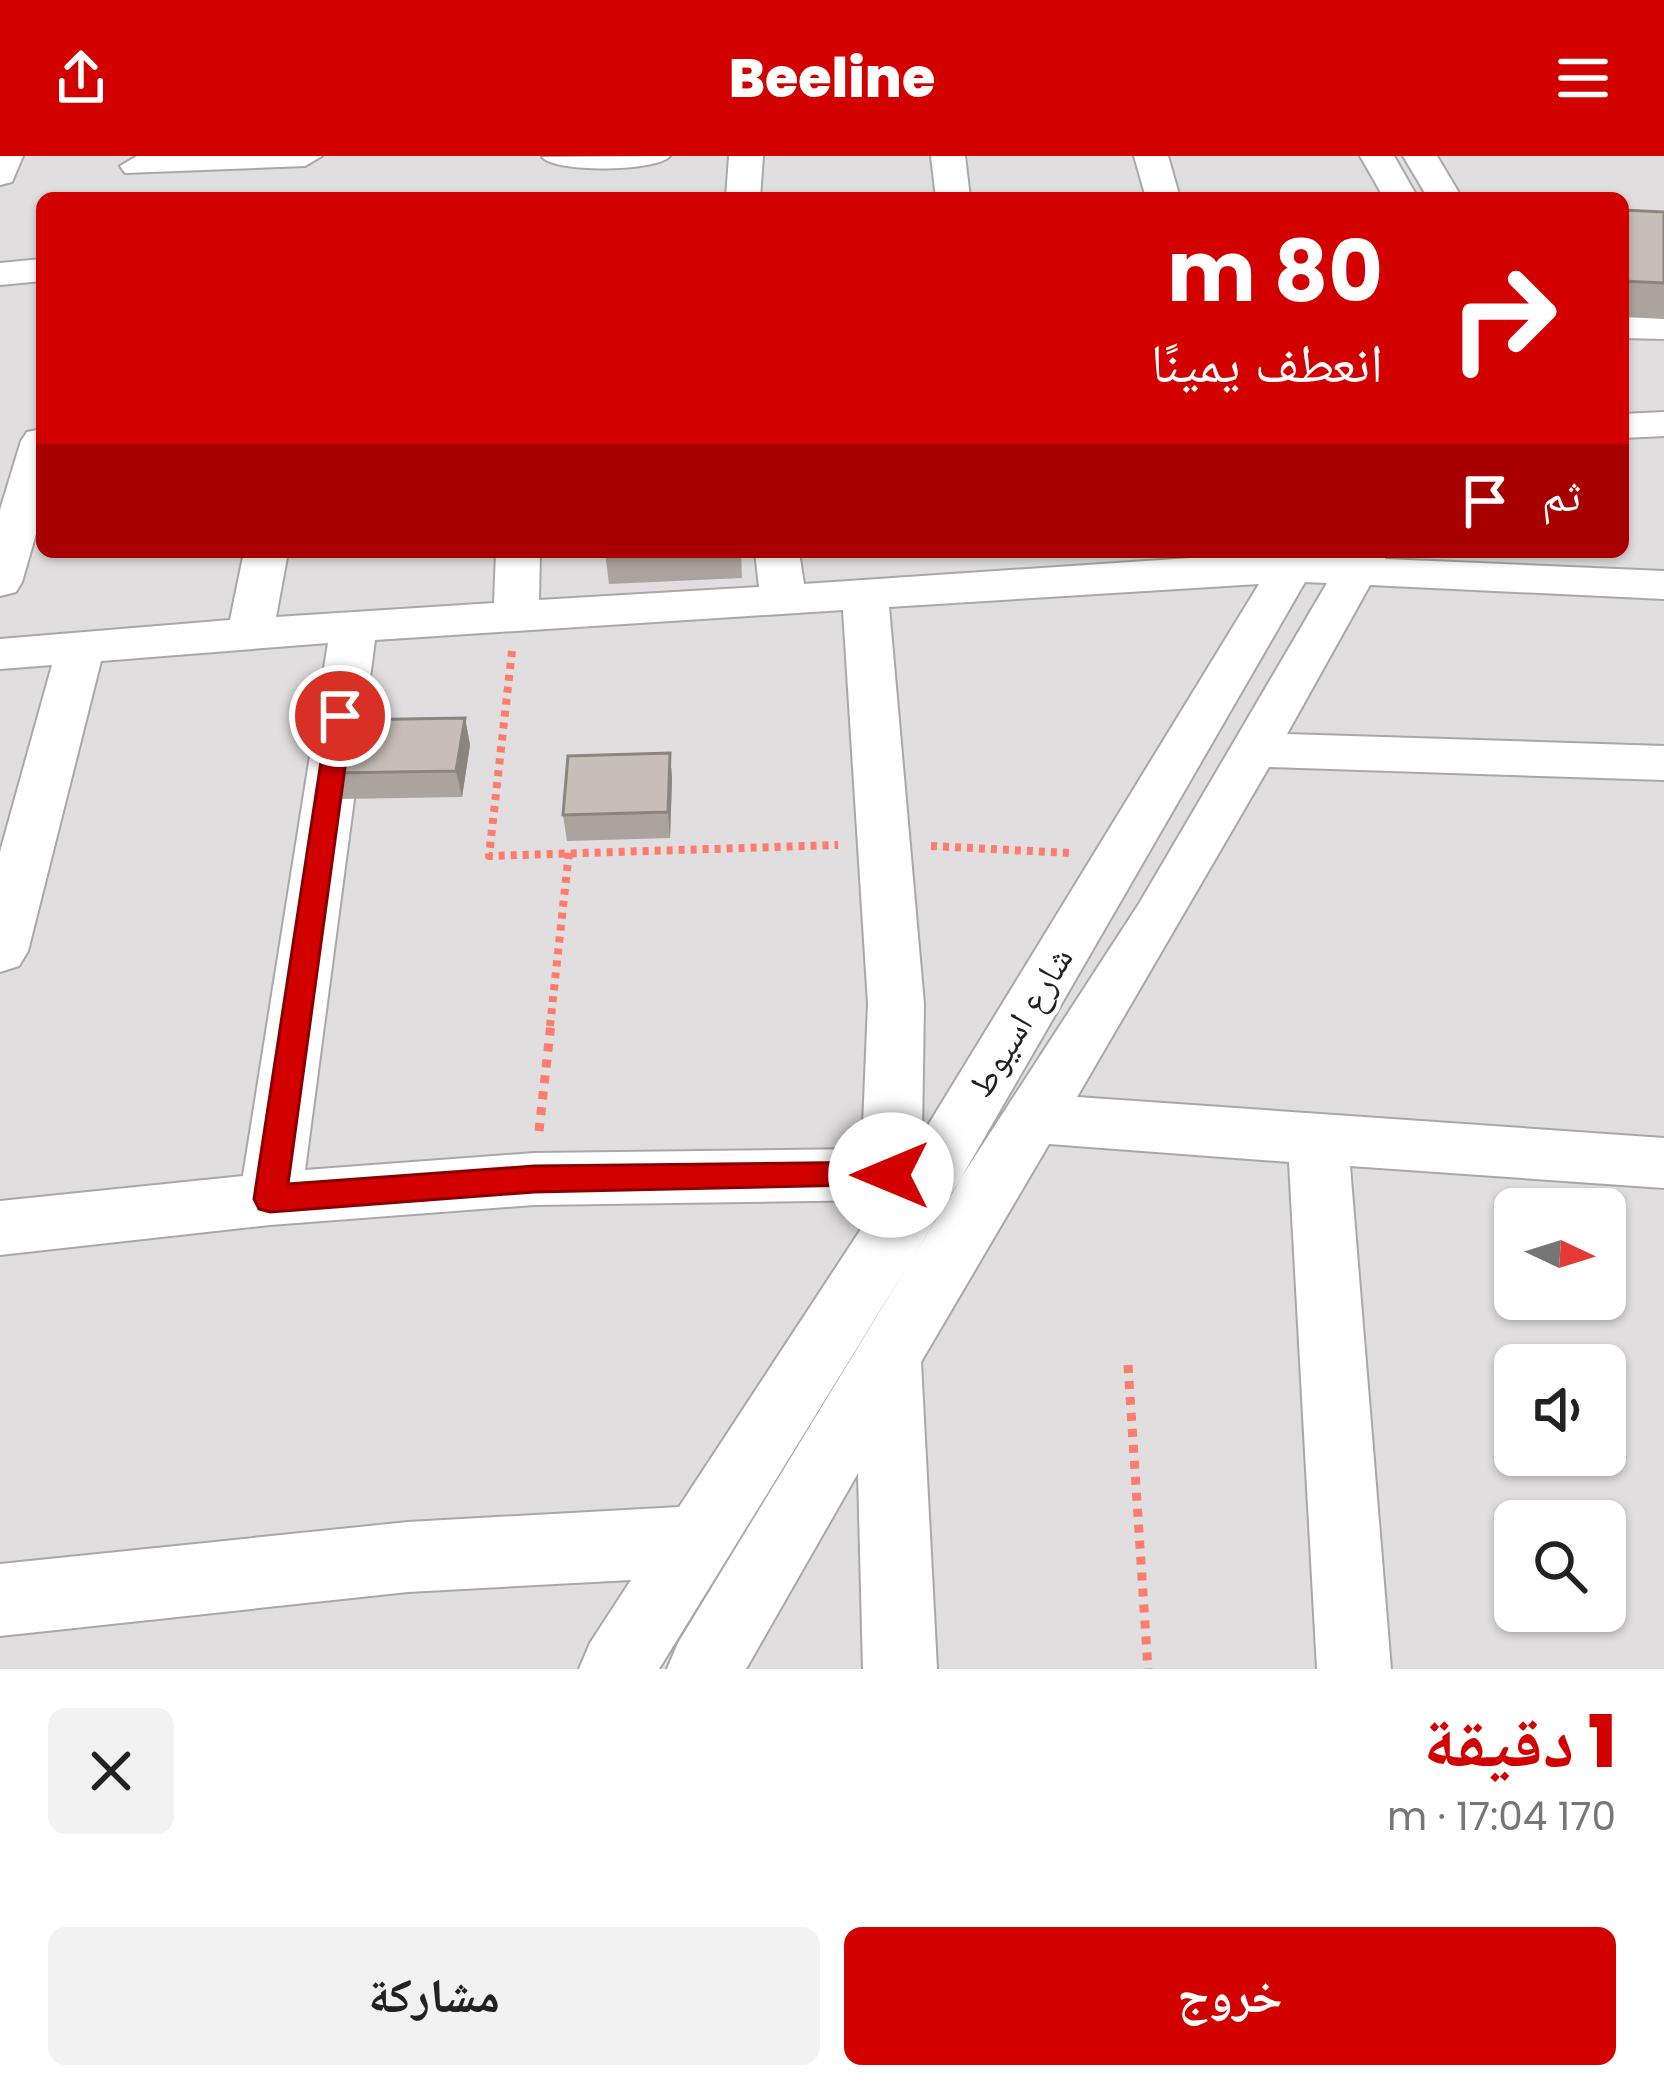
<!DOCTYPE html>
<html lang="ar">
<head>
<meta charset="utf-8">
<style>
	:root { --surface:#fff; --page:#f2f2f2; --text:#222; --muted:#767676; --accent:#d30000 }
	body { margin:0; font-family:Poppins,"Noto Naskh Arabic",sans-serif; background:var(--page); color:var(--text); direction:rtl; height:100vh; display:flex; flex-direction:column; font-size:45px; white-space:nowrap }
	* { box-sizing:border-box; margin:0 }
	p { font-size:39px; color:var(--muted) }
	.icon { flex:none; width:66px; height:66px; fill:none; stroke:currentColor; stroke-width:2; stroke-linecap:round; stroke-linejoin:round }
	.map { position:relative; height:1513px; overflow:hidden; direction:ltr }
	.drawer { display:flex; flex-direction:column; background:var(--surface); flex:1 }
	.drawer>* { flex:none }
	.top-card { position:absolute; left:36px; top:36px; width:1593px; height:366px; border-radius:18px; box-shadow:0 3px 9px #0004; direction:rtl; background:#d30000; color:#fff; overflow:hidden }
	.needle { width:78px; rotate:94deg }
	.controls { position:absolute; left:1494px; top:1032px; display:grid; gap:24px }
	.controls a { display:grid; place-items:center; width:132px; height:132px; border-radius:18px; background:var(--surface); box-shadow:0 3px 9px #0004; font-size:60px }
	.pin { position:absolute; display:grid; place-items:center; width:102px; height:102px; color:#fff; margin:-51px; border:6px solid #fff; border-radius:50%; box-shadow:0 3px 12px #0007 }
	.me { position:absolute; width:132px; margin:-66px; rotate:270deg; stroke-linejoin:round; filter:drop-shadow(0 0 9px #0008) }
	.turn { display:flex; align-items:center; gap:42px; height:252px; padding:0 48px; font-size:54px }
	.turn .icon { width:156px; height:156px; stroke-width:2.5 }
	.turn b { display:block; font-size:84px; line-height:102px }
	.then { display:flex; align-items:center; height:114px; padding:0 48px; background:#0003; gap:24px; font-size:45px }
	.round { display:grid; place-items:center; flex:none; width:126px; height:126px; border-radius:18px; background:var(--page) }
	.summary { display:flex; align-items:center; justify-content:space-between; height:204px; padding:0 48px }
	h1 { font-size:72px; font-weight:800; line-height:90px; color:var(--accent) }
	.cta { display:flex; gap:24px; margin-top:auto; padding:24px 48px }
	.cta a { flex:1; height:138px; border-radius:18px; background:var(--accent); color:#fff; font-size:48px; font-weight:800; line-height:138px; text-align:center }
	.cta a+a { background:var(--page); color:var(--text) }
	header { display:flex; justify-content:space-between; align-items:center; height:156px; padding:0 48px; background:var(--accent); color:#fff; font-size:54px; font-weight:800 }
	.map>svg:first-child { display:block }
</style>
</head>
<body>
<header><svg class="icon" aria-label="menu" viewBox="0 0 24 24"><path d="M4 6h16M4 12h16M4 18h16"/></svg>Beeline<svg class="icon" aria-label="share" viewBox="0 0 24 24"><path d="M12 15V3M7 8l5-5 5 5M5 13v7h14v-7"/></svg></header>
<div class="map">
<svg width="1664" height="1513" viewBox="0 0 1664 1513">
	<rect width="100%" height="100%" fill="#f2efe8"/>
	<path fill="#e0dede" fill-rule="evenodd" d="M0,0H1664V1513H0ZM42,42H1623V396H42ZM1515,1053H1605V1143H1515ZM1515,1209H1605V1299H1515ZM1515,1365H1605V1455H1515Z"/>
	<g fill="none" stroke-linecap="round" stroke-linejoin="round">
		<defs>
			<g id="minor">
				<path d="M0,0H23L12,26L0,29Z"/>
				<path d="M137,0H322L305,10L125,17L120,10Z"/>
				<path d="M670,0C657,16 555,17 542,1Z"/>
				<path d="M729,0H763L760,42H726Z"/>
				<path d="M931,0H965L970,42H936Z"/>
				<path d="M1134,0H1168L1180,42H1146Z"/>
				<path d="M1360,0H1394L1418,42H1384Z"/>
				<path d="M1403,0H1437L1462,42H1428Z"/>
				<path d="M42,103V125L0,129V107Z"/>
				<path d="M1623,160L1664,161V183L1623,182Z"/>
				<path d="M1664,256V280L1623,282V258Z"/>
				<path d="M42,273V357L22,426L16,436L0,440V354L21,285L27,276Z"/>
				<path d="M244,396H288L276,461L494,447L496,396H540L539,444L759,431L755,396H799L804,428L1278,396L1342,401L1345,396H1389L1385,403L1664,415V443L1370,429L1287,578L1664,590V624L1269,611L1077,941L1664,982V1032L1350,1010L1391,1513H1317L1289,1006L1049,988L921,1206L937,1513H863L858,1317L746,1513H667L678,1487L961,1022L1140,746L1327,427L1305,426L953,1036L659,1513H579L590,1487L631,1424L408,1436L0,1480V1408L408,1366L679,1351L880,1044L534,1049L270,1069L0,1099V1045L243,1020L328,487L101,505L28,795L19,810L0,816V696L52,509L0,513V483L230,464ZM1259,428L922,979L924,848L889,451ZM843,454L868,848L862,993L534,997L305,1014L375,484Z"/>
			</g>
		</defs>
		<use href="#minor" stroke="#a8a8a8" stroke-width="4"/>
		<g stroke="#ff7b6c" stroke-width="8" stroke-dasharray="6 6" stroke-linecap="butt">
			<path d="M512,495L489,700L838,689"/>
			<path d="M931,690L1071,697"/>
			<path d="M550,870L569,696"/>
		</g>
		<g stroke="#ff7b6c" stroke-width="9" stroke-dasharray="8 8" stroke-linecap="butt">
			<path d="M539,975L551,867"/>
			<path d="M1128,1209L1148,1513"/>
		</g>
		<use href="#minor" fill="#fff" fill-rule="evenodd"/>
	</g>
	<g fill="#aba39d">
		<path d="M1623,54L1664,56V163L1623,161Z"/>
		<path d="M605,396H741L742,422L609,428Z"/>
		<path d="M465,562L470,589L462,641L339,643L332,617Z"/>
		<path d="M670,597L672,623L670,682L567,685L563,659Z"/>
	</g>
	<g fill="#8b8580">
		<path d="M465,562L470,589L462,641L456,615Z"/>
		<path d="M670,597L672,623L670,682L668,656Z"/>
	</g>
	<g fill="#c7beb7" stroke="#8b8580" stroke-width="3">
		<path d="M1623,54L1664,56V127L1623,125Z"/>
		<path d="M465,562L456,615L332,617L344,564Z"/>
		<path d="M670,597L668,656L563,659L568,600Z"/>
	</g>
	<path fill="#d30000" stroke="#890000" stroke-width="3" d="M340,551L352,560L288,1028L534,1010L891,1006L902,1010L906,1019L902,1028L534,1036L270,1056L259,1053L254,1043L328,560Z"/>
	<g text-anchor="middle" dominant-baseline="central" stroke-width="9" stroke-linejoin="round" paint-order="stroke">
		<g font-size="36" fill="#212121" stroke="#fff">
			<text transform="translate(1020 866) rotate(-59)">شارع اسيوط</text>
		</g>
	</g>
</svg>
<div class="controls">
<a><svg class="needle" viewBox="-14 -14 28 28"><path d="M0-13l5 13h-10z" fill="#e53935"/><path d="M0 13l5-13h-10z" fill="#767676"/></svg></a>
<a><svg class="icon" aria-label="sound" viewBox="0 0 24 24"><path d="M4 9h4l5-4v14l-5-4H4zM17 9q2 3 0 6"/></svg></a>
<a><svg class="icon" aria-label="search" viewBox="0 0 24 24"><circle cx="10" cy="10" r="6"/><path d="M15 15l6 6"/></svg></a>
</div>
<div class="pin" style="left:340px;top:560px;background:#d93025"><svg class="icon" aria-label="arrive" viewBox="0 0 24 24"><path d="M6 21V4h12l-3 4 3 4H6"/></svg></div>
<svg class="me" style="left:891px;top:1019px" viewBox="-20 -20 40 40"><circle r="19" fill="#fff"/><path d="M0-13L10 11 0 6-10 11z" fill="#d30000"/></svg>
<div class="top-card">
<div class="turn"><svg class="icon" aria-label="right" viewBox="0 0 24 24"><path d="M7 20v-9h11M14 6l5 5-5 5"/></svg><div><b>80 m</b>انعطف يمينًا</div></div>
<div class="then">ثم<svg class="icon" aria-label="arrive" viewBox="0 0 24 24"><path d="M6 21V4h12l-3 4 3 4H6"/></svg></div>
</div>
</div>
<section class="drawer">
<div class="summary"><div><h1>1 دقيقة</h1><p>170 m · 17:04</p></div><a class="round"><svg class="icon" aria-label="close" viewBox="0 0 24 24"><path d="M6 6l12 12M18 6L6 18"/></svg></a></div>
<div class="cta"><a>خروج</a><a>مشاركة</a></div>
</section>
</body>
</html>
